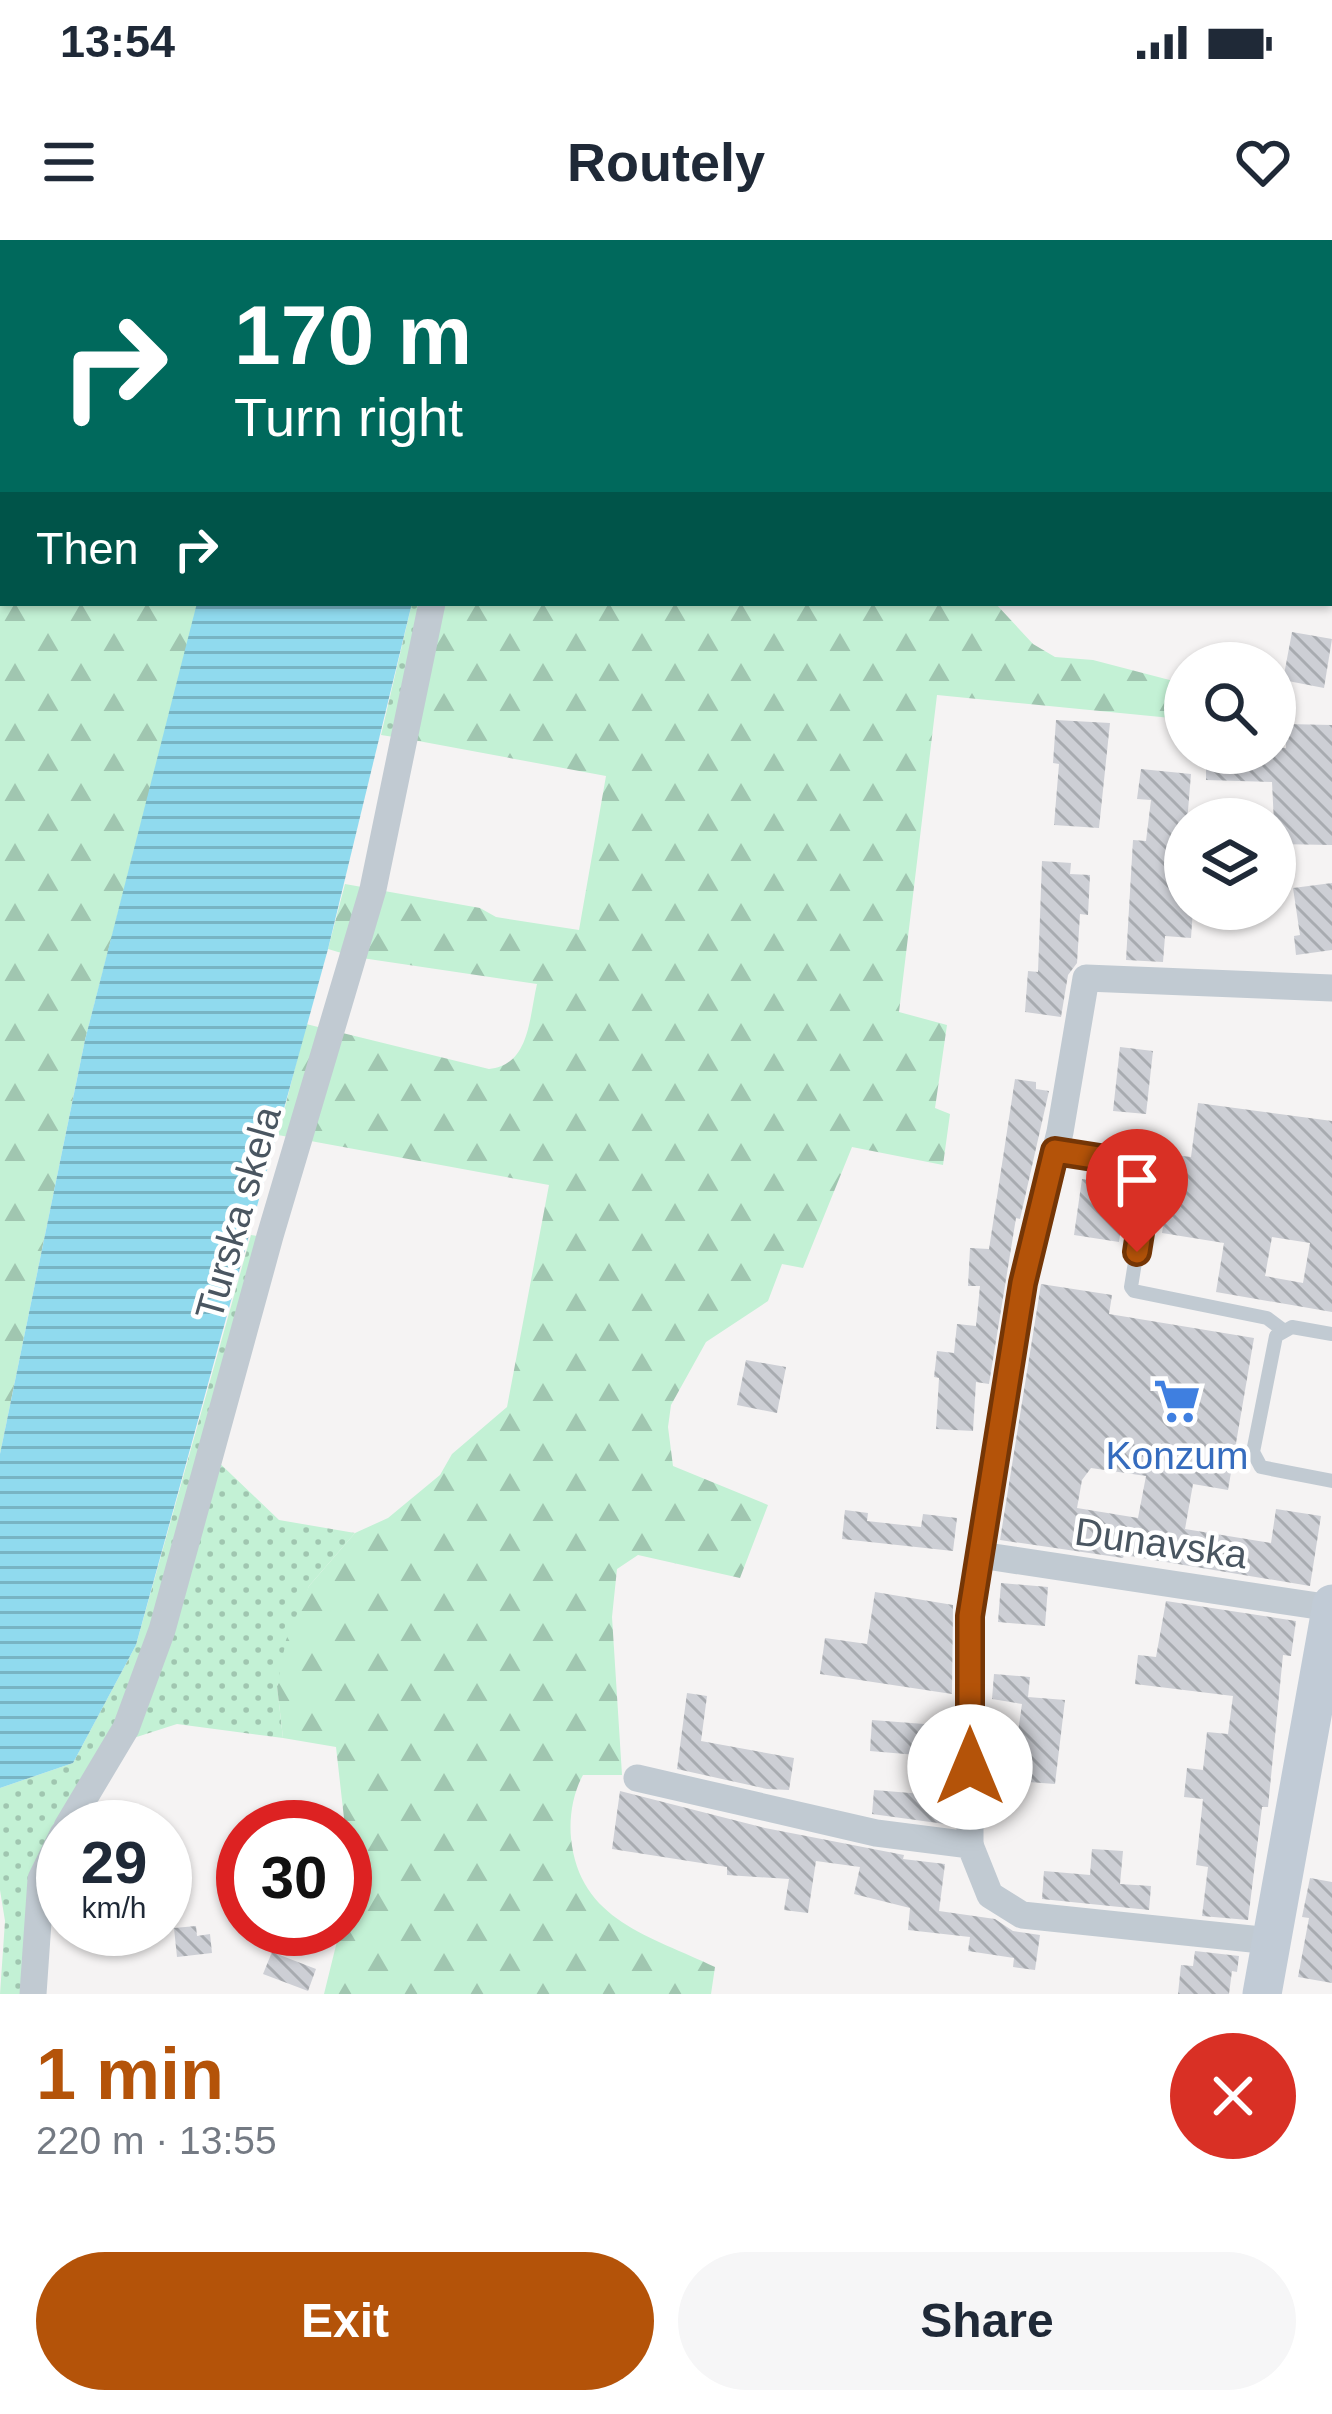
<!DOCTYPE html>
<html lang="en">
<head>
<meta charset="utf-8">
<style>
	:root { --surface:#fff; --page:#f6f6f7; --text:#1f2937; --muted:#747a83; --accent:#b45309 }
	body { margin:0; font-family:Arial,sans-serif; background:var(--page); color:var(--text); height:100vh; display:flex; flex-direction:column; font-size:45px; white-space:nowrap }
	* { box-sizing:border-box; margin:0 }
	p { font-size:39px; color:var(--muted) }
	.icon { flex:none; width:66px; height:66px; fill:none; stroke:currentColor; stroke-width:2; stroke-linecap:round; stroke-linejoin:round }
	.map { position:relative; height:1754px; overflow:hidden }
	.details { display:flex; flex-direction:column; background:var(--surface); flex:1 }
	.details>* { flex:none }
	.top-card { position:absolute; left:0px; top:0px; width:1332px; height:366px; box-shadow:0 3px 9px #0004; background:#00695c; color:#fff; overflow:hidden }
	.fabs { position:absolute; left:1164px; top:402px; display:grid; gap:24px }
	.fabs a { display:grid; place-items:center; width:132px; height:132px; border-radius:50%; background:var(--surface); box-shadow:0 3px 9px #0004; font-size:60px }
	.speed { position:absolute; left:36px; top:1560px; display:flex; gap:24px; font-size:60px; font-weight:700; text-align:center }
	.speed>* { display:grid; place-content:center; width:156px; height:156px; border-radius:50%; background:var(--surface); box-shadow:0 3px 9px #0004; line-height:1 }
	.speed small { font-size:30px; font-weight:400 }
	.speed .limit { border:18px solid #d22; background:#fff; color:#111 }
	.pin { position:absolute; display:grid; place-items:center; width:102px; height:102px; color:#fff; margin:-123px -51px; border-radius:50% 50% 50% 0; rotate:-45deg; box-shadow:0 0 12px #0007 }
	.pin .icon { rotate:45deg }
	.me { position:absolute; width:132px; margin:-66px; rotate:0deg; stroke-linejoin:round; filter:drop-shadow(0 0 9px #0008) }
	.turn { display:flex; align-items:center; gap:42px; height:252px; padding:0 36px; font-size:54px }
	.turn .icon { width:156px; height:156px; stroke-width:2.5 }
	.turn b { display:block; font-size:84px; line-height:102px }
	.then { display:flex; align-items:center; height:114px; padding:0 36px; background:#0003; gap:24px; font-size:45px }
	.round { display:grid; place-items:center; flex:none; width:126px; height:126px; border-radius:63px; background:var(--page) }
	.headline { display:flex; align-items:center; justify-content:space-between; height:204px; padding:0 36px }
	h1 { font-size:72px; font-weight:700; line-height:90px; color:var(--accent) }
	.action { display:flex; gap:24px; margin-top:auto; padding:24px 36px }
	.action a { flex:1; height:138px; border-radius:72px; background:var(--accent); color:#fff; font-size:48px; font-weight:700; line-height:138px; text-align:center }
	.action a+a { background:var(--page); color:var(--text) }
	.status { display:flex; justify-content:space-between; align-items:center; height:84px; padding:0 60px; background:var(--surface); direction:ltr }
	.status svg { height:33px; fill:currentColor }
	header { display:flex; justify-content:space-between; align-items:center; height:156px; padding:0 36px; background:var(--surface); font-size:54px; font-weight:700 }
	.map>svg:first-child { display:block }
</style>
</head>
<body>
<div class="status"><b>13:54</b><svg viewBox="0 0 49 12"><path d="M0 12V9h3v3zM5 12V6h3v6zM10 12V3h3v9zM15 12V0h3v12zM26 1h20v11H26zM47 4h2v5h-2z"/></svg></div>
<header><svg class="icon" aria-label="menu" viewBox="0 0 24 24"><path d="M4 6h16M4 12h16M4 18h16"/></svg>Routely<svg class="icon" aria-label="heart" viewBox="0 0 24 24"><path d="M12 20l-8-8c-3-5 5-10 8-4 3-6 11-1 8 4z"/></svg></header>
<div class="map">
<svg width="1332" height="1754" viewBox="0 0 1332 1754">
	<defs>
		<pattern id="grass-dots" width="8" height="8" patternUnits="userSpaceOnUse" patternTransform="scale(3)"><rect width="8" height="8" fill="#c3f1d5"/><path d="M2 2h.1M6 6h.1" fill="none" stroke="#a0c6b0" stroke-width="1.8" stroke-linecap="round"/></pattern>
		<pattern id="forest-firs" width="22" height="20" patternUnits="userSpaceOnUse" patternTransform="scale(3)"><rect width="22" height="20" fill="#c3f1d5"/><path d="M5 1l3.5 6h-7zM16 11l3.5 6h-7z" fill="#a0c6b0"/></pattern>
		<pattern id="water-rules" width="6" height="5" patternUnits="userSpaceOnUse" patternTransform="scale(3)"><rect width="6" height="5" fill="#90daee"/><path d="M0 2.5h6" fill="none" stroke="#78b4c4"/></pattern>
		<pattern id="building-back-hatch" width="6" height="6" patternUnits="userSpaceOnUse" patternTransform="scale(3)"><rect width="6" height="6" fill="#cdcfd5"/><path d="M-1 5l2 2M0 0l6 6M5-1l2 2" fill="none" stroke="#a8abb0"/></pattern>
	</defs>
	<rect width="100%" height="100%" fill="#f5f3f3"/>
	<g fill="url(#grass-dots)">
		<path d="M412,363H441L413,500L381,495Z"/>
		<path d="M251,995L270,998L210,1214L279,1280L355,1293L309,1346L277,1446L283,1498L177,1484L118,1503L63,1587L33,1754H0L5,1681L0,1650V1548L73,1523L136,1405Z"/>
	</g>
	<g fill="url(#forest-firs)">
		<path d="M0,0H213L3,3V363H197V369L85,800L0,1214Z"/>
		<path d="M441,363H995L1033,404L1055,417L1093,420L1185,444V477L1171,478L937,455L899,772L947,785L935,868L950,874L943,925L852,907L803,1028L782,1024L768,1061L706,1102L671,1165L668,1187L673,1226L768,1265L740,1338L638,1315L617,1329L612,1377L622,1535H583C573,1553 569,1577 571,1598C579,1681 651,1696 715,1727L711,1754H324L340,1689H345V1587L336,1507L283,1498L277,1446L286,1400L309,1346L355,1293L388,1278L440,1235L452,1214L507,1167L549,945L278,895L306,784L489,829C530,825 529,778 537,744L355,717L328,709L345,644L480,668L496,677L579,690L606,536L413,500Z"/>
	</g>
	<path fill="url(#water-rules)" d="M197,363H412L328,709L136,1405L73,1523L0,1548V1214L85,800Z"/>
	<g fill="url(#building-back-hatch)" fill-rule="evenodd">
		<path d="M1292,392L1332,399L1324,448L1283,440Z"/>
		<path d="M1056,480L1110,483L1099,588L1054,585L1059,524L1053,523Z"/>
		<path d="M1286,484L1332,485V605L1275,604L1272,542L1206,540V521H1239V513H1275V507L1286,508Z"/>
		<path d="M1141,529L1191,534L1180,668L1193,669L1191,698L1165,696L1163,722L1126,720L1133,600L1146,601L1151,560L1137,559Z"/>
		<path d="M1042,621L1071,623L1070,634L1090,635L1088,675L1080,674L1077,723L1068,735L1061,777L1025,772L1028,731L1038,732Z"/>
		<path d="M1332,643V710L1296,715L1294,696L1300,695L1293,648Z"/>
		<path d="M1120,807L1153,811L1146,874L1113,871Z"/>
		<path d="M1015,839L1036,842V849L1049,851L1020,979L1016,978L989,1144L976,1142L973,1191L936,1189L939,1138L934,1137L937,1111L954,1113L957,1084L976,1086L980,1046H968L970,1008L989,1009Z"/>
		<path d="M1198,863L1332,881V1072L1216,1052L1224,1003L1162,993L1174,915L1191,917ZM1272,997L1310,1003L1303,1043L1265,1036Z"/>
		<path d="M1082,939L1127,946L1119,1002L1074,995Z"/>
		<path d="M1041,1044L1112,1055L1109,1074L1254,1098L1228,1250L1193,1244L1185,1289L1271,1303L1276,1269L1321,1276L1310,1346L1124,1315L1123,1318L1000,1300ZM1091,1228L1146,1236L1138,1278L1077,1268L1082,1240Z"/>
		<path d="M746,1120L786,1127L777,1173L737,1165Z"/>
		<path d="M845,1270L868,1273L867,1281L921,1287L923,1274L957,1278L953,1311L842,1299Z"/>
		<path d="M1001,1343L1048,1347L1045,1386L998,1382Z"/>
		<path d="M875,1352L953,1365L952,1454L820,1434L825,1398L867,1404Z"/>
		<path d="M1166,1361L1296,1381L1291,1416L1283,1415L1268,1567H1262L1248,1680L1202,1676L1208,1627L1196,1625L1203,1559L1184,1557L1187,1528L1203,1530L1207,1492L1228,1494L1233,1456L1135,1444L1138,1415L1156,1417Z"/>
		<path d="M994,1434L1030,1437L1028,1457L1065,1460L1055,1544L988,1539L989,1489L1018,1492L1022,1464L992,1459Z"/>
		<path d="M687,1453L707,1456L701,1501L794,1518L789,1550L767,1549L677,1529Z"/>
		<path d="M872,1480L950,1486L952,1518L870,1511Z"/>
		<path d="M874,1550L947,1556L945,1584L872,1574Z"/>
		<path d="M620,1551L765,1588L904,1615L903,1619L945,1624L939,1671L995,1679L1013,1691L1040,1695L1035,1730L1013,1727L1014,1718L968,1711L970,1697L908,1690L910,1668L854,1654L860,1627L816,1621L808,1673L784,1670L789,1639L727,1635V1627L612,1609Z"/>
		<path d="M1092,1609L1123,1611L1120,1644L1151,1646L1149,1670L1042,1659L1044,1631L1090,1635Z"/>
		<path d="M1310,1638L1332,1642V1743L1298,1737L1309,1678L1302,1677Z"/>
		<path d="M196,1686L197,1696L210,1694L212,1713L177,1717L174,1688Z"/>
		<path d="M1195,1711L1239,1716L1237,1732L1232,1731L1229,1754H1178L1181,1725L1193,1726Z"/>
		<path d="M272,1712L316,1729L308,1751L263,1734Z"/>
	</g>
	<g fill="none" stroke-linecap="round" stroke-linejoin="round">
		<g stroke="#7ad0a6" stroke-width="4.5" stroke-dasharray="9 6" stroke-linecap="butt">
			<path d="M1329,100H1332"/>
			<path d="M1329,225V261"/>
		</g>
		<g stroke="#c1cad2" stroke-width="14">
			<path d="M1055,911L1144,925L1150,929L1131,1047L1134,1051L1267,1078L1283,1090"/>
			<path d="M1332,1094L1292,1087L1276,1096L1253,1212L1261,1227L1332,1241"/>
		</g>
		<g stroke="#c1cad2" stroke-width="27">
			<path d="M558,3L561,0"/>
			<path d="M980,1315L1331,1368"/>
			<path d="M637,1538L876,1593L970,1605L990,1655L1022,1675L1271,1701"/>
			<path d="M67,1587L126,1488L162,1390L270,996L373,649L432,363"/>
			<path d="M970,1605V1376L1023,1043L1060,892L1086,738L1332,748"/>
			<path d="M33,1754L41,1639L63,1594"/>
		</g>
		<path stroke="#c1cbd6" stroke-width="39" d="M1262,1754L1332,1364"/>
	</g>
	<g fill="none" stroke-linecap="round" stroke-linejoin="round">
		<defs>
			<path id="route" d="M970,1527V1376L1023,1043L1055,911L1144,925L1150,929L1137,1012"/>
		</defs>
		<use href="#route" stroke="#753606" stroke-width="30"/>
		<use href="#route" stroke="#b45309" stroke-width="21"/>
	</g>
	<defs>
		<symbol id="supermarket-bare" viewBox="-9 -9 18 18"><path d="M-6-5.5h2.5l.6 2H6L4.5 2H-2.5L-4.4-4H-6ZM-1.5 3.2a1.3 1.3 0 1 0 .1 0ZM3 3.2a1.3 1.3 0 1 0 .1 0Z" fill="#3f7fe0" stroke="#fff" stroke-width="2.5" paint-order="stroke"/></symbol>
	</defs>
	<g fill-rule="evenodd">
		<use href="#supermarket-bare" x="1144" y="1128" width="66" height="66"/>
	</g>
	<g text-anchor="middle" dominant-baseline="central" stroke-width="9" stroke-linejoin="round" paint-order="stroke">
		<g font-size="39" fill="#4a5661" stroke="#fff">
			<text transform="translate(238 973) rotate(-74)">Turska skela</text>
			<text transform="translate(1161 1303) rotate(8)">Dunavska</text>
		</g>
		<g font-size="39" fill="#366cbe" stroke="#fff">
			<text x="1177" y="1215">Konzum</text>
		</g>
	</g>
</svg>
<div class="fabs">
<a><svg class="icon" aria-label="search" viewBox="0 0 24 24"><circle cx="10" cy="10" r="6"/><path d="M15 15l6 6"/></svg></a>
<a><svg class="icon" aria-label="layers" viewBox="0 0 24 24"><path d="M12 4l9 5-9 5-9-5zM3 14l9 5 9-5"/></svg></a>
</div>
<div class="speed"><div>29<small>km/h</small></div><div class="limit">30</div></div>
<div class="pin" style="left:1137px;top:1012px;background:#d93025"><svg class="icon" aria-label="arrive" viewBox="0 0 24 24"><path d="M6 21V4h12l-3 4 3 4H6"/></svg></div>
<svg class="me" style="left:970px;top:1527px" viewBox="-20 -20 40 40"><circle r="19" fill="#fff"/><path d="M0-13L10 11 0 6-10 11z" fill="#b45309"/></svg>
<div class="top-card">
<div class="turn"><svg class="icon" aria-label="right" viewBox="0 0 24 24"><path d="M7 20v-9h11M14 6l5 5-5 5"/></svg><div><b>170 m</b>Turn right</div></div>
<div class="then">Then<svg class="icon" aria-label="right" viewBox="0 0 24 24"><path d="M7 20v-9h11M14 6l5 5-5 5"/></svg></div>
</div>
</div>
<section class="details">
<div class="headline"><div><h1>1 min</h1><p>220 m · 13:55</p></div><a class="round" style="background:#d93025;color:#fff"><svg class="icon" aria-label="close" viewBox="0 0 24 24"><path d="M6 6l12 12M18 6L6 18"/></svg></a></div>
<div class="action"><a>Exit</a><a>Share</a></div>
</section>
</body>
</html>
